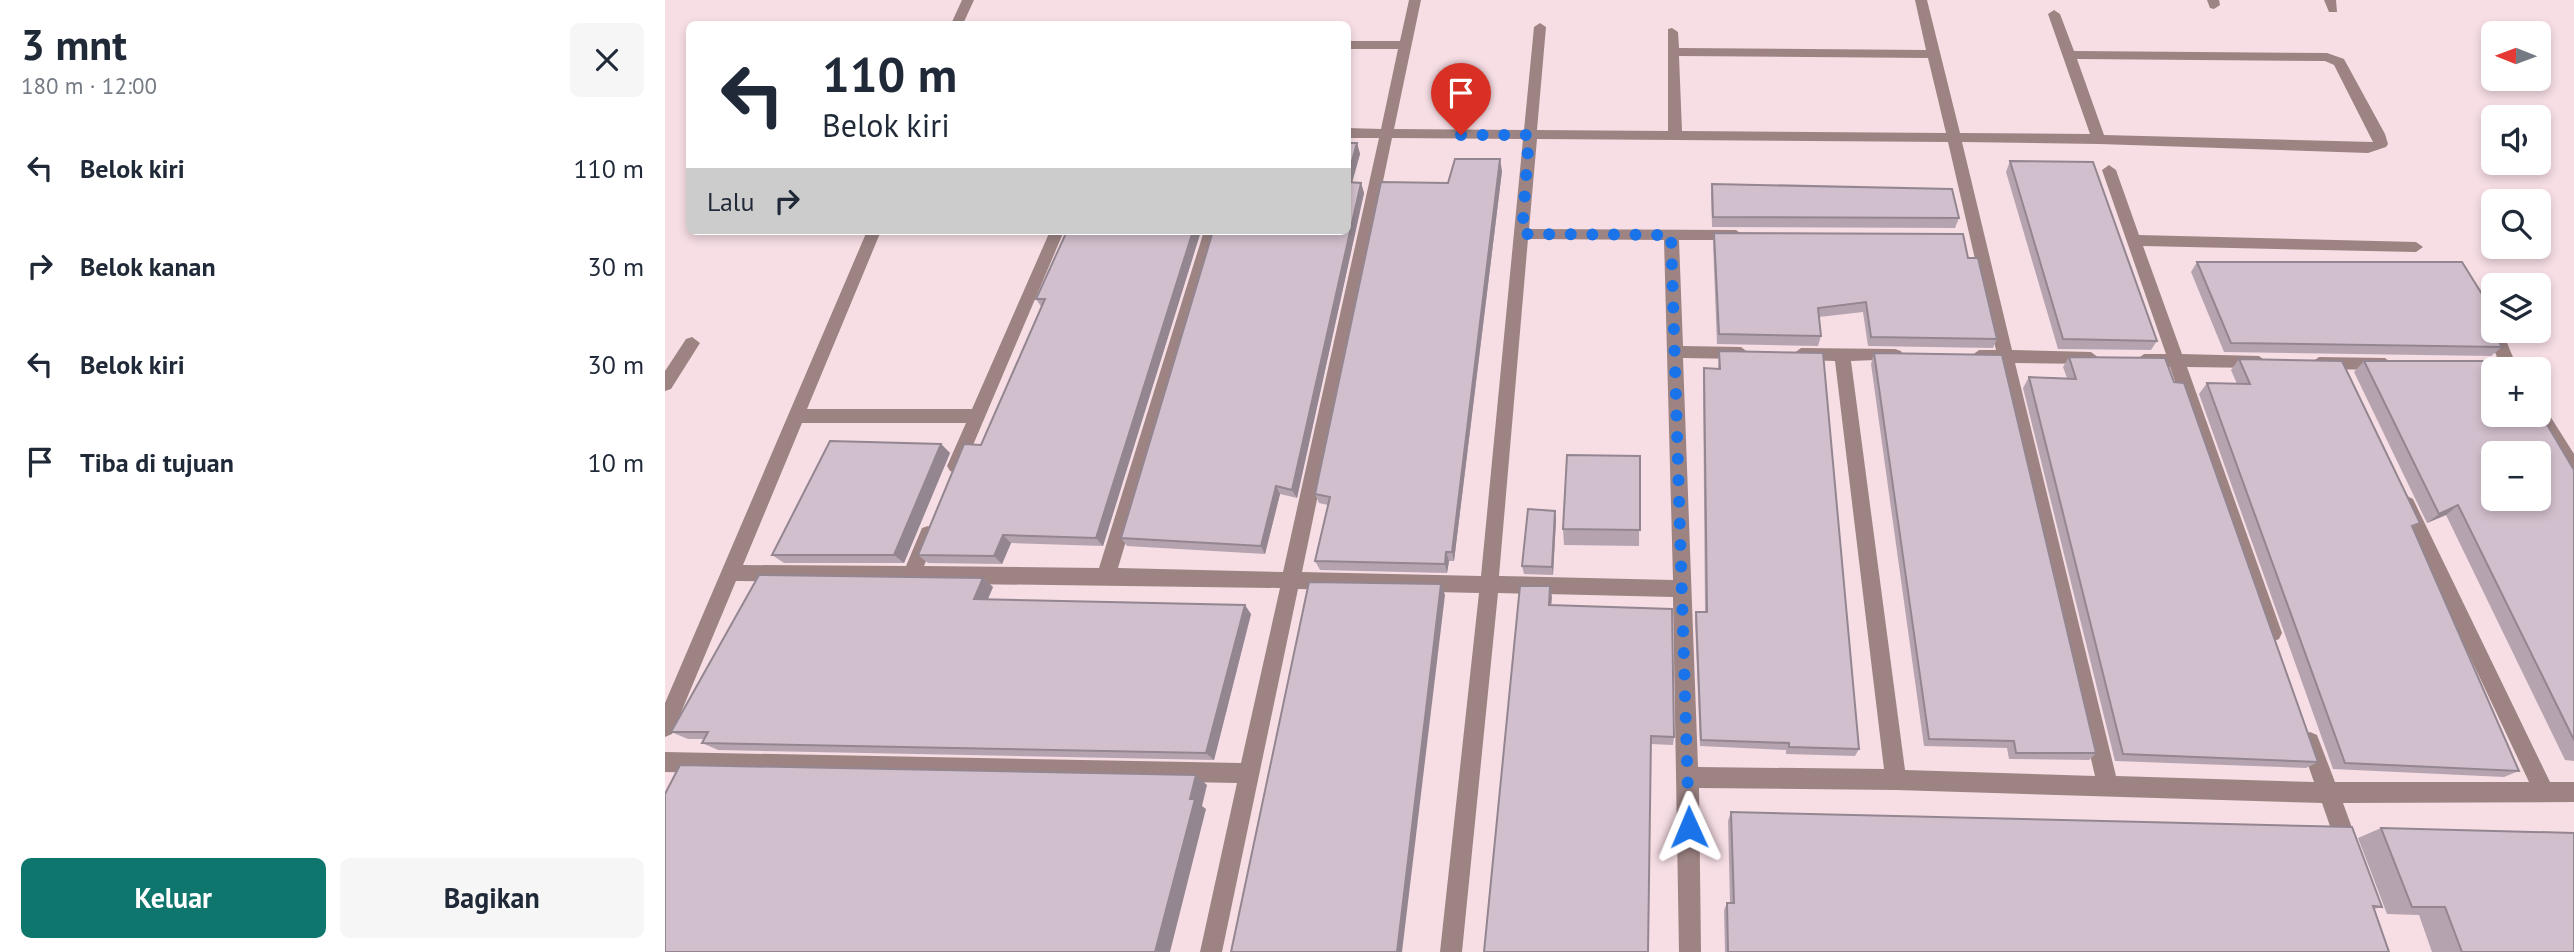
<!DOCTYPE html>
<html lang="id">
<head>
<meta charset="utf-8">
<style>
	:root { --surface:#fff; --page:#f6f6f7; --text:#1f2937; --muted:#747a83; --accent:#0f766e }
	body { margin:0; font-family:"PT Sans",sans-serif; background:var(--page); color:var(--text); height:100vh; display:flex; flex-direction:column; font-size:26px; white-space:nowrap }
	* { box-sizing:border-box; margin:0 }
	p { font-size:23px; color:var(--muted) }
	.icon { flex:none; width:38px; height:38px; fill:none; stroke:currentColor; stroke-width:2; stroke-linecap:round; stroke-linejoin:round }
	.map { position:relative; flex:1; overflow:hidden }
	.drawer { display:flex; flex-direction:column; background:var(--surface); width:665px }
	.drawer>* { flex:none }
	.hud { position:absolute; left:21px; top:21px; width:665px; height:214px; border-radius:10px; box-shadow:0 4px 10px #0003; background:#fff; color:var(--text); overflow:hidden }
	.needle { width:46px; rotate:271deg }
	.buttons { position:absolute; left:1816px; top:21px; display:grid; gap:14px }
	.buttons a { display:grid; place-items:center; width:70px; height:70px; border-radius:10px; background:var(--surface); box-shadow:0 4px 10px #0003; font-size:35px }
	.pin { position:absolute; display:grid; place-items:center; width:60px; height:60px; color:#fff; margin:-72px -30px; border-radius:50% 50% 50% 0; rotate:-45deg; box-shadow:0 0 7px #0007 }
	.pin .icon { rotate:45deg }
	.me { position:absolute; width:77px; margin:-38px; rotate:359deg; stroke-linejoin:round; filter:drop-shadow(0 0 5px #0008) }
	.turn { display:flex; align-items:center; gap:24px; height:147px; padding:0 21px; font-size:32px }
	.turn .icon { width:91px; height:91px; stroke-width:2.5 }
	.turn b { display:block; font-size:49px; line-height:60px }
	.then { display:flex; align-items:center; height:66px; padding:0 21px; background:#0003; gap:14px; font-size:26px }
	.round { display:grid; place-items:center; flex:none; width:74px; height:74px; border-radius:10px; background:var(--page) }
	.headline { display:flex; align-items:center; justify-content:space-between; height:119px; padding:0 21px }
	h1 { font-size:42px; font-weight:600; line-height:52px }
	.cta { display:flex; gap:14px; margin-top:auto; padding:14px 21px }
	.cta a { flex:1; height:80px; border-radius:10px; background:var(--accent); color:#fff; font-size:28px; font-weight:600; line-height:80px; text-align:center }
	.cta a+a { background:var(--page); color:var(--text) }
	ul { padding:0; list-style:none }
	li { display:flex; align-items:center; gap:21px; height:98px; padding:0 21px }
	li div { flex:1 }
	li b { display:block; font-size:26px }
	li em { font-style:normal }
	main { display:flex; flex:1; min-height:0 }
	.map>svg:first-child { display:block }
</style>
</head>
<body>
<main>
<section class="drawer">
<div class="headline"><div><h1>3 mnt</h1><p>180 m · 12:00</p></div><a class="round"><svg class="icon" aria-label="close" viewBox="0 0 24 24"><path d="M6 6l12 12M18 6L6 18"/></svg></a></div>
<ul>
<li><svg class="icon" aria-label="left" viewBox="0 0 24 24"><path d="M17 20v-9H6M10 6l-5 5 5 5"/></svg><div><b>Belok kiri</b></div><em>110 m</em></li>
<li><svg class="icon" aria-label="right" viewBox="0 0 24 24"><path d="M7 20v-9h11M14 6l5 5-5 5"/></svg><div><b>Belok kanan</b></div><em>30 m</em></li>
<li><svg class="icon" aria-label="left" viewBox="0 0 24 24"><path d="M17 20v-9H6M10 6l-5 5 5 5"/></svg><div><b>Belok kiri</b></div><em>30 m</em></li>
<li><svg class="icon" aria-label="arrive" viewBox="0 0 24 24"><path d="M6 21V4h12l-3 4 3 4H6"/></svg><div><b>Tiba di tujuan</b></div><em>10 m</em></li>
</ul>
<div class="cta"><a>Keluar</a><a>Bagikan</a></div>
</section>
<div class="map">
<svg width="1909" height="952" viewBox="0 0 1909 952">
	<rect width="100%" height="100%" fill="#f7dee5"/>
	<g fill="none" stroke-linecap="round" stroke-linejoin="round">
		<g fill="#9d8483" fill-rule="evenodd">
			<path d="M297,0H309L298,24H286Z"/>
			<path d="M744,0H756L729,129L859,130L869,27L875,23L881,27L872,130L1003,131V29L1007,28L1013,32L1014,48L1261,50L1250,0H1262L1295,133L1425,134L1383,14L1389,10L1395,14L1409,51L1662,53L1679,59L1720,134L1723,144L1721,147L1703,153L1434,144L1297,142L1347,350L1426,352L1434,358L1426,364L1350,363L1451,776L1649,782L1635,742L1638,735L1645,732L1652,735L1670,782H1864L1733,504L1736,499L1742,496L1748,499L1885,782H1909V802L1678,803L1694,847L1691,855L1683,858L1675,855L1657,803L1231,790L1034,788L1036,952H1014L1008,597L833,593L797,952H775L814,593L633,589L557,952H535L572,783L0,772V752L576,763L615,588L71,581L7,734L0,737V703L202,231H216L142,409H307L385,231H399L297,471L291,473L285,471L282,466L301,423H137L78,565L241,566L257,528L263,526L269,528L272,534L259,566L434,568L539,231H553L453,568L618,572L714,138H682V128L716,129L733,49H682V41H735ZM1014,56L1263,58L1281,133L1017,131ZM1412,59L1660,61L1669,65L1708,142L1439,135ZM727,138L858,139L816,576L637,572ZM872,139L1283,142L1331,350H1314L1306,356L1314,362L1334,363L1430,776L1240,770L1186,361L1236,359L1238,355L1236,351L1230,349L1136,348L1128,354L1136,360L1170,361L1219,769L1033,767L1018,358L1076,359L1084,353L1076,347L1018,346L1014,240H1071L1078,235L1071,230L864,229ZM863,239L999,240L1008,580L834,576Z"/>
			<path d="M1542,0H1554L1555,5L1549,9L1545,8Z"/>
			<path d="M1659,0H1671L1672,12H1664Z"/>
			<path d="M1444,165L1451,170L1474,235L1751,242L1758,247L1751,252L1478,246L1517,354L1594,356L1602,362L1594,368L1522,367L1617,633L1614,639L1607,642L1600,639L1597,633L1505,367L1479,366L1471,360L1479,354H1501L1437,170Z"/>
			<path d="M1829,325V331H1837L1853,369H1837L1821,331Z"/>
			<path d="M27,337L35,343L6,389L0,391V371L21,339Z"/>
			<path d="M1654,357L1720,358L1728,364L1720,370L1654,369L1646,363Z"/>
			<path d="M1874,406L1880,408L1909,454V476L1903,474L1866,415H1874Z"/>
		</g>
	</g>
	<g fill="#b5a4b0">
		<path d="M682,143H692L695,154L687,183H696L699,193L632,498L615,494L600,554L462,546L456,538Z"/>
		<path d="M1345,161L1492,341L1486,350L1393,349L1341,172Z"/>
		<path d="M837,171L789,561H784L782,573L655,570L650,561L663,505L654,503L650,494L783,183Z"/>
		<path d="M1047,184L1294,218L1290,228L1047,227L1046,194Z"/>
		<path d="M402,231H536L438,546L346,543L337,564L263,563L253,555L316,445L377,308L371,299Z"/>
		<path d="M1049,233L1303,258L1332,339L1328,348L1203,346L1198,312L1154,317L1156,336L1153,346L1052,344L1048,243Z"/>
		<path d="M1532,262L1829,321V331H1832L1829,333L1837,347L1826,356L1559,352L1526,272Z"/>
		<path d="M1054,351L1194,749L1190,756L1121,754V750L1035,746L1030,620L1031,612H1040L1038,379L1039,368L1053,369Z"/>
		<path d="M1209,353L1431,753L1424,760L1344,759L1342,748L1259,746L1206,364Z"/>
		<path d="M1404,357L1653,762L1641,768L1450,761L1358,388L1364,377L1402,378L1398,367Z"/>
		<path d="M1574,359L1755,523L1747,528L1854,771L1839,777L1668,769L1534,394L1542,383L1572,384L1566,370Z"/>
		<path d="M1699,361L1909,470V761L1900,760L1781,515L1762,523L1689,372Z"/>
		<path d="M276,444L285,453L239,563H119L107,555Z"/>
		<path d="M975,456L974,546L899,545L898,529Z"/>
		<path d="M890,511L891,520L888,575L859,574L857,566Z"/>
		<path d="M318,578L328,587L323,599L586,614L549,760L53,750L37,743L39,739H23L6,732Z"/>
		<path d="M887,597L886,605L1009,737L1008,745L986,744L819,952Z"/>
		<path d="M1066,812L1717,907L1709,909L1724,952H1060L1059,910L1062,903H1065L1063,821Z"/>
		<path d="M1716,828L1909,952H1767L1754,915L1722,914L1693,838Z"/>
	</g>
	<g fill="#938690">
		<path d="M692,143L695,154L684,193L682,186V179Z"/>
		<path d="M835,159L837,171L789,561L787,552Z"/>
		<path d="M696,183L699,193L632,498L627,490Z"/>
		<path d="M528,231H536L438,546L431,538Z"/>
		<path d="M276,444L285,453L239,563L229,555Z"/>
		<path d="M611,486L615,494L600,554L596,546Z"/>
		<path d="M1793,505L1781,515L1762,523L1774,514Z"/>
		<path d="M890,511L891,520L888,575L887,567Z"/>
		<path d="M338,535L346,543L337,564L329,556Z"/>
		<path d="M781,552L784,561L782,573L780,564Z"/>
		<path d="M318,578L328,587L319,608L309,599Z"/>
		<path d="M776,584L780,595L737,952H732Z"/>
		<path d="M885,586L887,597L885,615L884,605Z"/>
		<path d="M580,605L586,614L549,760L541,753Z"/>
		<path d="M531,775L542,785L537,806L541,809L505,952H490Z"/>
	</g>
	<g fill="#d2bfcd" stroke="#938690" stroke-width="2" fill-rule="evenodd">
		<path d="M682,143H692L682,179Z"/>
		<path d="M790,159H835L787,552H781L780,564L650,561L665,497L650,494L716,182L783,183Z"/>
		<path d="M1345,161L1428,162L1492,341L1398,339Z"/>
		<path d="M682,182L696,183L627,490L611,486L596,546L456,538L548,231H682Z"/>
		<path d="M1047,184L1287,189L1294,218L1048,217Z"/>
		<path d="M402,231H528L431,538L338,535L329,556L253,555L299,444L316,445L380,299H371Z"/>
		<path d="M1049,233L1298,234L1303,258H1313L1332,339L1206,337L1201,302L1153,308L1156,336L1054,334Z"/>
		<path d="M1532,262H1797L1820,299L1829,321V330H1827L1837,347L1566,343Z"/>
		<path d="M1054,351L1158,353L1194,749L1124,747V743L1036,740L1031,612H1042L1039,368L1055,369Z"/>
		<path d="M1209,353L1337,355L1431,753H1351L1349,741L1264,739Z"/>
		<path d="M1404,357L1500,358L1509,382L1519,383L1653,762L1458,754L1364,377L1411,379Z"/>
		<path d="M1574,359L1677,361L1755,523L1747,526L1854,771L1680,763L1542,383L1585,384Z"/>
		<path d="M1699,361H1846L1851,369H1829V415H1874V411L1909,470V740L1793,505L1774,514ZM1829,453H1874V499H1829Z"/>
		<path d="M165,441L276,444L229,555H107Z"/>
		<path d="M902,455L975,456V530L898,529Z"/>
		<path d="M863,509L890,511L887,567L857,566Z"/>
		<path d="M94,575L318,578L309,599L580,605L541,753L37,743L43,732H6Z"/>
		<path d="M644,582L776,584L732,952H566Z"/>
		<path d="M855,586H885L884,605L1007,609L1009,737L986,736L983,952H819Z"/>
		<path d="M15,765L531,775L525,799H530L490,952H0V794Z"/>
		<path d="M1066,812L1687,827L1717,907L1708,906L1724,952H1063L1062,903H1069Z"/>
		<path d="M1716,828L1909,833V952H1797L1780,907H1747Z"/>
	</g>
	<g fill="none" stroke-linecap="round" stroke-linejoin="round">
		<path stroke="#1a73e8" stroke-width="12" stroke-dasharray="0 21.6" d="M796,135H864L857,234L1006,235L1024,827"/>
	</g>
</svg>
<div class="buttons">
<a><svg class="needle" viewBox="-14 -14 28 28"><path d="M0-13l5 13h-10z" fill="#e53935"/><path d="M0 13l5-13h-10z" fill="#747a83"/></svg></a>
<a><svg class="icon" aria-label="sound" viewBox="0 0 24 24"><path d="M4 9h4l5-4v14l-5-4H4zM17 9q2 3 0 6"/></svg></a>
<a><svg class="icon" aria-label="search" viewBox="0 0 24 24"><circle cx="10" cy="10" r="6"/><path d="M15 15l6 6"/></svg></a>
<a><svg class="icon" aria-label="layers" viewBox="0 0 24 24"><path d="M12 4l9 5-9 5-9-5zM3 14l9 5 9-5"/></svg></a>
<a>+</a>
<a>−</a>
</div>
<div class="pin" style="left:796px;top:135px;background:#d93025"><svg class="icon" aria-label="arrive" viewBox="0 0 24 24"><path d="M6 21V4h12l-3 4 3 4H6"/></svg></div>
<svg class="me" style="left:1024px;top:827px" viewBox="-20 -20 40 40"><path d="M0-17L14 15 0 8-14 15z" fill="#1a73e8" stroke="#fff" stroke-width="4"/></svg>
<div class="hud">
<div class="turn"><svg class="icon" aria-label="left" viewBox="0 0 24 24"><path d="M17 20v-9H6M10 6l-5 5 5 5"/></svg><div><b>110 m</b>Belok kiri</div></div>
<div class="then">Lalu<svg class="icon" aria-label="right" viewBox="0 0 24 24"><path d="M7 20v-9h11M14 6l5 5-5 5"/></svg></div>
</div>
</div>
</main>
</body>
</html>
